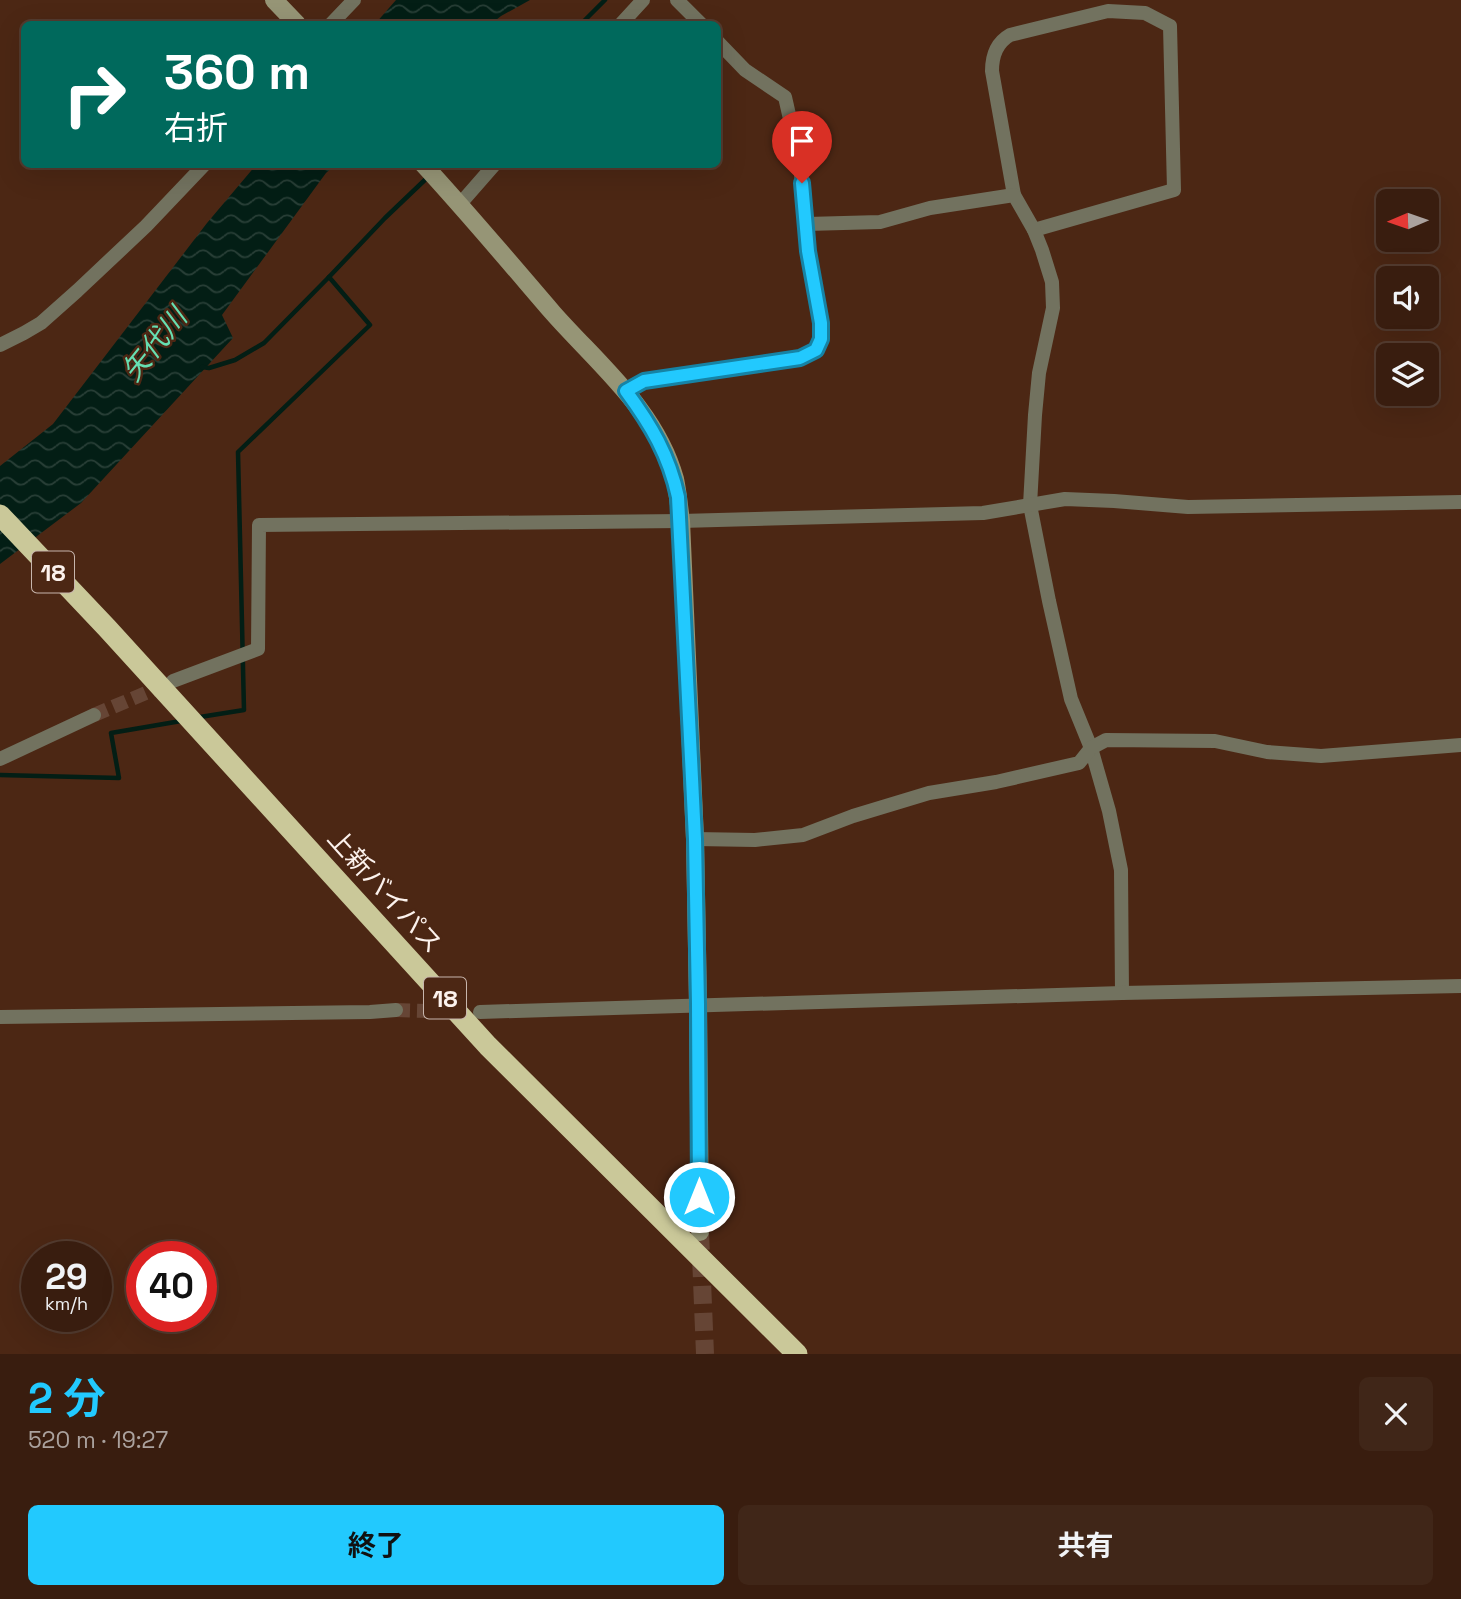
<!DOCTYPE html>
<html lang="ja">
<head>
<meta charset="utf-8">
<style>
	:root { --surface:#391d0f; --page:#402618; --text:#f1f3f6; --muted:#aba29e; --line:#533b2f; --accent:#22c9fe }
	body { margin:0; font-family:"Space Grotesk","Noto Sans JP",sans-serif; background:var(--page); color:var(--text); height:100vh; display:flex; flex-direction:column; font-size:26px; white-space:nowrap }
	* { box-sizing:border-box; margin:0 }
	p { font-size:23px; color:var(--muted) }
	.icon { flex:none; width:38px; height:38px; fill:none; stroke:currentColor; stroke-width:2; stroke-linecap:round; stroke-linejoin:round }
	.map { position:relative; height:1354px; overflow:hidden }
	.drawer { display:flex; flex-direction:column; background:var(--surface); flex:1 }
	.drawer>* { flex:none }
	.hud { position:absolute; left:21px; top:21px; width:700px; height:147px; border-radius:10px; box-shadow:0 7px 28px #0002,0 0 0 2px var(--line); background:#00695c; color:#fff; overflow:hidden }
	.needle { width:46px; rotate:268deg }
	.buttons { position:absolute; left:1376px; top:189px; display:grid; gap:14px }
	.buttons a { display:grid; place-items:center; width:63px; height:63px; border-radius:10px; background:var(--surface); box-shadow:0 7px 28px #0002,0 0 0 2px var(--line); font-size:35px }
	.speed { position:absolute; left:21px; top:1241px; display:flex; gap:14px; font-size:35px; font-weight:700; text-align:center }
	.speed>* { display:grid; place-content:center; width:91px; height:91px; border-radius:50%; background:var(--surface); box-shadow:0 7px 28px #0002,0 0 0 2px var(--line); line-height:1 }
	.speed small { font-size:18px; font-weight:400 }
	.speed .limit { border:10px solid #d22; background:#fff; color:#111 }
	.pin { position:absolute; display:grid; place-items:center; width:60px; height:60px; color:#fff; margin:-72px -30px; border-radius:50% 50% 50% 0; rotate:-45deg; box-shadow:0 0 7px #0007 }
	.pin .icon { rotate:45deg }
	.me { position:absolute; width:77px; margin:-38px; rotate:0deg; stroke-linejoin:round; filter:drop-shadow(0 0 5px #0008) }
	.turn { display:flex; align-items:center; gap:24px; height:147px; padding:0 28px; font-size:32px }
	.turn .icon { width:91px; height:91px; stroke-width:2.5 }
	.turn b { display:block; font-size:49px; line-height:60px }
	.round { display:grid; place-items:center; flex:none; width:74px; height:74px; border-radius:10px; background:var(--page) }
	.summary { display:flex; align-items:center; justify-content:space-between; height:119px; padding:0 28px }
	h1 { font-size:42px; font-weight:700; line-height:52px; color:var(--accent) }
	.action { display:flex; gap:14px; margin-top:auto; padding:14px 28px }
	.action a { flex:1; height:80px; border-radius:10px; background:var(--accent); color:#111; font-size:28px; font-weight:700; line-height:80px; text-align:center }
	.action a+a { background:var(--page); color:var(--text) }
	.map>svg:first-child { display:block }
</style>
</head>
<body>
<div class="map">
<svg width="1461" height="1354" viewBox="0 0 1461 1354">
	<defs>
		<pattern id="water-waves" width="16" height="10" patternUnits="userSpaceOnUse" patternTransform="scale(1.75)"><rect width="16" height="10" fill="#031e15"/><path d="M0 5q4-4 8 0t8 0" fill="none" stroke="#293f37"/></pattern>
	</defs>
	<rect width="100%" height="100%" fill="#4c2714"/>
	<g fill="url(#water-waves)">
		<path d="M396,0H530L501,16L491,24H375Z"/>
		<path d="M256,165H335L326,173L222,315L233,338L81,503L0,564V466L53,424L207,223Z"/>
	</g>
	<g fill="none" stroke-linecap="round" stroke-linejoin="round">
		<g stroke="#031e15" stroke-width="4.5">
			<path d="M581,24L605,0"/>
			<path d="M202,367L209,368L235,360L264,343L329,277L385,218L429,176"/>
			<path d="M200,717L244,710L238,452L370,325L329,277"/>
			<path d="M0,775L119,778L111,733L181,721"/>
		</g>
		<g stroke="#664535" stroke-width="14" stroke-dasharray="14 7" stroke-linecap="butt">
			<path d="M94,715L167,684"/>
			<path d="M396,1010L462,1012"/>
		</g>
		<path stroke="#664535" stroke-width="18" stroke-dasharray="18 9" stroke-linecap="butt" d="M700,1232L705,1354"/>
		<g stroke="#72725f" stroke-width="14">
			<path d="M677,0L701,24"/>
			<path d="M331,24L354,0"/>
			<path d="M621,24L643,0"/>
			<path d="M1014,195L992,71C992,56 996,43 1010,35L1108,11L1145,13L1170,26L1174,190L1034,230"/>
			<path d="M460,204L495,164"/>
			<path d="M807,224L880,222L930,208L1014,195L1034,230L1042,250L1052,282L1053,308L1039,373L1035,415L1030,505L1049,601L1071,699L1091,748L1109,811L1121,870L1122,993"/>
			<path d="M0,345L24,333L41,323L77,291L146,226L205,164"/>
			<path d="M626,391L644,381L800,358L815,350L821,339V323L808,251L800,163L785,97L745,70L718,42"/>
			<path d="M173,681L258,649L259,525L681,521L983,513L1065,499L1114,501L1188,507L1461,502"/>
			<path d="M0,759L94,715"/>
			<path d="M695,839L755,840L803,835L853,816L929,793L996,782L1079,763L1091,748L1106,740L1215,741L1267,752L1321,756L1461,745"/>
			<path d="M480,1012L1122,993L1461,986"/>
			<path d="M0,1017L370,1012L396,1010"/>
		</g>
		<g stroke="#969576" stroke-width="18">
			<path d="M274,0L297,24"/>
			<path d="M423,164C468,213 510,263 553,313C598,364 656,410 675,479C678,493 679,507 681,521L695,839L698,1004L700,1232"/>
		</g>
		<path stroke="#cac899" stroke-width="21" d="M0,515L107,628L488,1046L797,1354"/>
	</g>
	<g fill="none" stroke-linecap="round" stroke-linejoin="round">
		<defs>
			<path id="route" d="M699,1197L698,1004L695,839L678,497C669,455 651,425 626,391L644,381L800,358L816,350L821,339V323L808,251L802,183"/>
		</defs>
		<use href="#route" stroke="#1683a5" stroke-width="18"/>
		<use href="#route" stroke="#22c9fe" stroke-width="12"/>
	</g>
	<g text-anchor="middle" dominant-baseline="central" stroke-width="5" stroke-linejoin="round" paint-order="stroke">
		<g fill="#4c2714" stroke="#c7b5ac" stroke-width="2">
			<rect x="32" y="551.5" width="42" height="41" rx="5"/>
			<rect x="424" y="977.5" width="42" height="41" rx="5"/>
		</g>
		<g font-size="24" font-weight="bold" fill="#fcf2ed">
			<text x="53" y="572">18</text>
			<text x="445" y="998">18</text>
		</g>
		<g font-size="26" fill="#fcf2ed" stroke="#4c2714">
			<text transform="translate(385 891) rotate(48)">上新バイパス</text>
		</g>
		<g font-size="28" font-style="italic" fill="#66dfb2" stroke="#4c2714">
			<text transform="translate(154 344) rotate(-51)">矢代川</text>
		</g>
	</g>
</svg>
<div class="buttons">
<a><svg class="needle" viewBox="-14 -14 28 28"><path d="M0-13l5 13h-10z" fill="#e53935"/><path d="M0 13l5-13h-10z" fill="#aba29e"/></svg></a>
<a><svg class="icon" aria-label="sound" viewBox="0 0 24 24"><path d="M4 9h4l5-4v14l-5-4H4zM17 9q2 3 0 6"/></svg></a>
<a><svg class="icon" aria-label="layers" viewBox="0 0 24 24"><path d="M12 4l9 5-9 5-9-5zM3 14l9 5 9-5"/></svg></a>
</div>
<div class="speed"><div>29<small>km/h</small></div><div class="limit">40</div></div>
<div class="pin" style="left:802px;top:183px;background:#d93025"><svg class="icon" aria-label="arrive" viewBox="0 0 24 24"><path d="M6 21V4h12l-3 4 3 4H6"/></svg></div>
<svg class="me" style="left:699px;top:1197px" viewBox="-20 -20 40 40"><circle r="17" fill="#22c9fe" stroke="#fff" stroke-width="3"/><path d="M0-11L8 9 0 5-8 9z" fill="#fff"/></svg>
<div class="hud">
<div class="turn"><svg class="icon" aria-label="right" viewBox="0 0 24 24"><path d="M7 20v-9h11M14 6l5 5-5 5"/></svg><div><b>360 m</b>右折</div></div>
</div>
</div>
<section class="drawer">
<div class="summary"><div><h1>2 分</h1><p>520 m · 19:27</p></div><a class="round"><svg class="icon" aria-label="close" viewBox="0 0 24 24"><path d="M6 6l12 12M18 6L6 18"/></svg></a></div>
<div class="action"><a>終了</a><a>共有</a></div>
</section>
</body>
</html>
